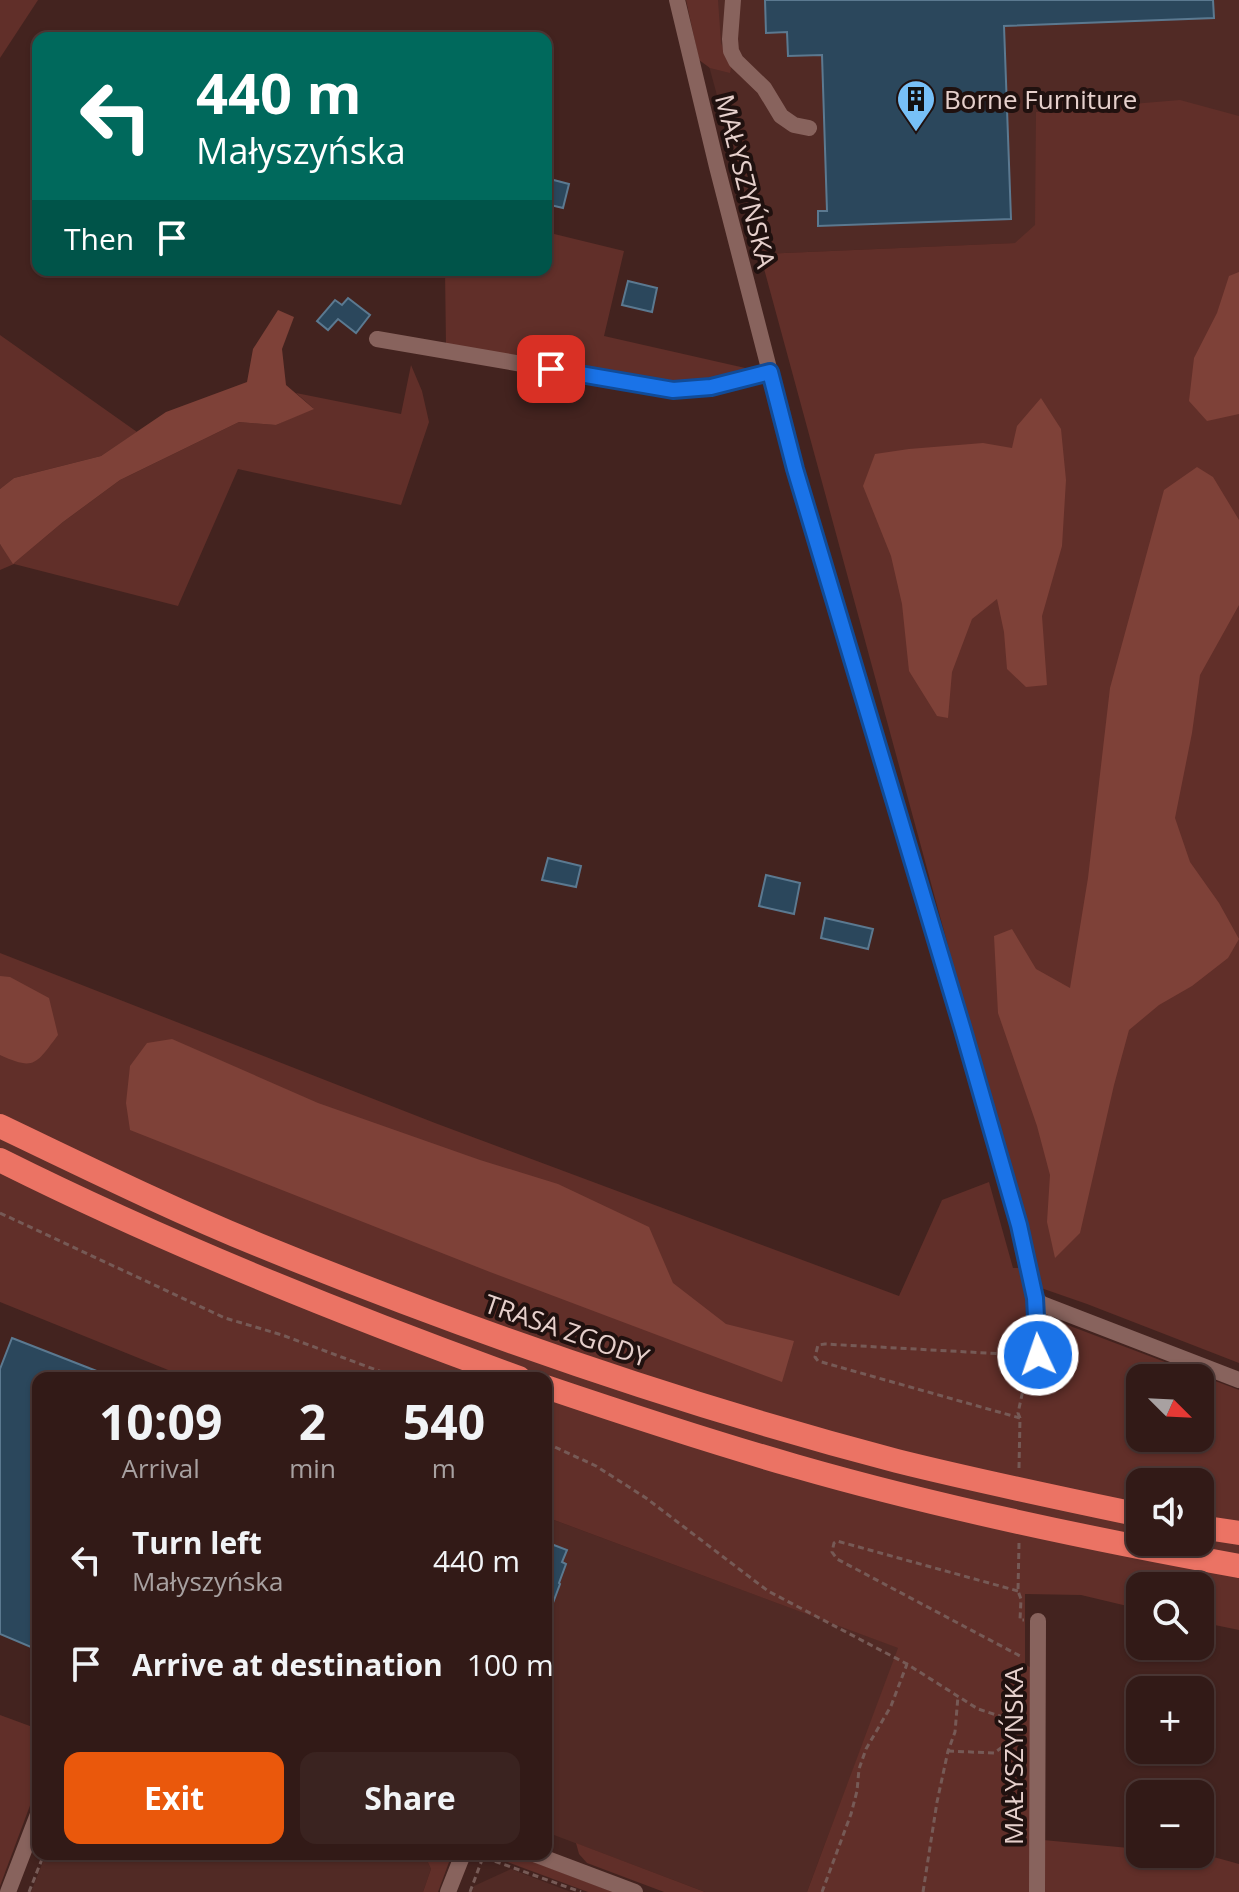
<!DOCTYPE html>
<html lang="en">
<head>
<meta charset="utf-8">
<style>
	:root { --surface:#321a17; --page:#3a2320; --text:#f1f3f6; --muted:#a8a1a1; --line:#4d3836; --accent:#ea580c }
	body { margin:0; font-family:"Open Sans",sans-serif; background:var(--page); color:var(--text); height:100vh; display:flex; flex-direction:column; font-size:30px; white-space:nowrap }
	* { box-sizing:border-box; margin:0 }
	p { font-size:26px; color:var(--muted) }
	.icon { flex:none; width:44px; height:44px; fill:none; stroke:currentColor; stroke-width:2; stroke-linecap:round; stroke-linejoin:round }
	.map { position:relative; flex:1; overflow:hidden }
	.drawer { position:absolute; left:32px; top:1372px; width:520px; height:488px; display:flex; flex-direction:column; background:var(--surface); border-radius:16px; box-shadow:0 2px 6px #0004,0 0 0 2px var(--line) }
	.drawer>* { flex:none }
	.top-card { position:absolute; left:32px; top:32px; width:520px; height:244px; border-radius:16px; box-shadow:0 2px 6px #0004,0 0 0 2px var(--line); background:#00695c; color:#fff; overflow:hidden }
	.needle { width:52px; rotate:114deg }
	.tools { position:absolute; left:1126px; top:1364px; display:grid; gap:16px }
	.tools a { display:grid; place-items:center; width:88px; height:88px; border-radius:16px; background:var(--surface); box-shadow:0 2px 6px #0004,0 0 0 2px var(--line); font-size:40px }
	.pin { position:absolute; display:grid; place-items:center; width:68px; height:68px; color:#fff; margin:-34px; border-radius:16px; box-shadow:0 4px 12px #0006 }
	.me { position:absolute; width:88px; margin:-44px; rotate:357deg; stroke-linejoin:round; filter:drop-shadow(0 0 6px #0008) }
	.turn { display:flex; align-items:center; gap:28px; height:168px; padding:0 32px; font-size:36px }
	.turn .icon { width:104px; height:104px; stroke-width:2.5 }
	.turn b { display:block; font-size:56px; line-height:68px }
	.then { display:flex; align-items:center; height:76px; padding:0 32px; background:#0003; gap:16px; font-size:30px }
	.eta { display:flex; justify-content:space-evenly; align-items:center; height:136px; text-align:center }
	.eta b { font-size:48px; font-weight:700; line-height:56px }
	.button { display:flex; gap:16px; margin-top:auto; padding:16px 32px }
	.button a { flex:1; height:92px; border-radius:16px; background:var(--accent); color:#fff; font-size:32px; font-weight:700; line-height:92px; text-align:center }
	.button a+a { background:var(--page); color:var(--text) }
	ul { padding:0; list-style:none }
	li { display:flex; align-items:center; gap:24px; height:104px; padding:0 32px }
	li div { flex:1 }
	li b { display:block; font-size:30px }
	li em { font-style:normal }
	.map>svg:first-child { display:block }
</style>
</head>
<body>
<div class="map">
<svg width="1239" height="1892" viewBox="0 0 1239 1892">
	<rect width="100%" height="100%" fill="#43231f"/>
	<g fill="#512a25">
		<path d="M707,0H1239V184L1229,234L760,254L693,7Z"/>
		<path d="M546,1517L899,1648L807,1892H705L546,1832Z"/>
		<path d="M46,1854H424L431,1869L423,1892H31Z"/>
		<path d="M511,1869L571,1892H472L474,1886Z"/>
	</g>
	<g fill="#612f29" fill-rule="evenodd">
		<path d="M0,0H38L0,58Z"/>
		<path d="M686,0H718L721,43L731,68L730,73L710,68L699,60Z"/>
		<path d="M1180,100L1239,116V1363L1087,1304L1041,1288L760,254L1015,243L1035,225L1036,112Z"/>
		<path d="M546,232L624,251L604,336L754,370L742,376L668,387L446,346L445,270H546Z"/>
		<path d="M0,335L137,432L101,456L14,478L0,489Z"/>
		<path d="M411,365L422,391L429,422L401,505L238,469L178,606L14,564L0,570V544L14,563L63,522L120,480L239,422L276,425L313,408L296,393L401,414Z"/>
		<path d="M0,953L435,1123L899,1296L942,1200L989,1182L1013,1268H1021L1028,1304L1049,1318L1239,1390V1630L1200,1622V1586H1140V1609L1081,1595L1025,1594V1664L1031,1668V1892H807L898,1648L546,1517V1378H188L0,1302ZM1140,1378H1200V1438H1140ZM1140,1482H1200V1542H1140Z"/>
		<path d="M0,1715L38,1729V1784L0,1886Z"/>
		<path d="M1043,1840L1140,1849V1854H1203L1239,1864V1892H1042Z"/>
		<path d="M576,1843L705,1892H664L587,1863L579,1854Z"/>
		<path d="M424,1854H452L438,1892H423L431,1869Z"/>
		<path d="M486,1854H512L613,1892H588Z"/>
	</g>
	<g fill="#7e4138">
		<path d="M1239,272V414L1207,421L1189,401L1194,358L1217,313L1229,276Z"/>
		<path d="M278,310L294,317L282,349L286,385L314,409L276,425L239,422L120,480L63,522L13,564L0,544V489L14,478L101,456L166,412L247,382L253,349Z"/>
		<path d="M1041,398L1061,429L1066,480L1062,546L1042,616L1047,685L1026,687L1007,669L1004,632L997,599L972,619L952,672L948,718L937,716L909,671L902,604L891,556L863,486L875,454L909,449L983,443L1012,448L1017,426Z"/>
		<path d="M1197,467L1213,477L1239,520V605L1200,675L1192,733L1175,818L1190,862L1219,903L1239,939L1228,958L1192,986L1159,1005L1129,1030L1114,1085L1080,1233L1055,1258L1047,1222L1050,1175L1037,1126L998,1013L994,936L1012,929L1036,969L1070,988L1088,878L1110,688L1164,490Z"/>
		<path d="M0,976L10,977L49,998L58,1035C36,1064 35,1071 0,1055Z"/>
		<path d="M172,1039L318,1103L480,1160L558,1184L649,1227L673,1283L726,1324L794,1341L782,1382L490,1272L130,1130L126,1103L130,1066L147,1043Z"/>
	</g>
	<g fill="#2b475c" stroke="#5b7990" stroke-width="2">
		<path d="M765,0H1213L1214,18L1004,26L1011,219L818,226V211H827L822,55L788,56L787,32L766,33Z"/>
		<path d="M546,178L569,184L563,208L546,204Z"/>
		<path d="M628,281L657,288L652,312L622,305Z"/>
		<path d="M348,298L370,315L356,333L338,319L328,330L317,321L335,300L342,305Z"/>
		<path d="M548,858L581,866L576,887L542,880Z"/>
		<path d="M766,875L800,883L794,914L759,906Z"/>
		<path d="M825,918L873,929L868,949L821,938Z"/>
		<path d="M12,1338L112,1377L38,1378V1650L0,1634V1369Z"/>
		<path d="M546,1542L567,1550L562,1562L566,1564L559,1583L560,1584L547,1619Z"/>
	</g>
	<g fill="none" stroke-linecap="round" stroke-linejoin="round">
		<g stroke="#765a56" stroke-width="3" stroke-dasharray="6 4" stroke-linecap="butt">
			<path d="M0,1213L225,1318L282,1335L398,1378"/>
			<path d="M1020,1418L818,1361L815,1357L818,1345L825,1344L1022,1355"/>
			<path d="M546,1443L596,1466L646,1498L768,1591L907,1664"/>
			<path d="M1019,1468L1020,1418L1018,1413L1023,1390L1034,1393L1033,1370"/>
			<path d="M1019,1543L1018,1591L1021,1599L1020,1620H1024"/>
			<path d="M1018,1591L837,1541L834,1543L832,1552L837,1559L1022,1657"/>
			<path d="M948,1751L994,1753L1001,1748L1022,1754"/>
			<path d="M29,1892L44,1854"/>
			<path d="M470,1892L483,1857L581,1892"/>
			<path d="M822,1892L851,1814L857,1791L859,1769L866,1749L891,1706L907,1664L978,1709L1006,1718H1024"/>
			<path d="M923,1892L937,1802L948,1751L955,1732L958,1696"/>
		</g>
		<g stroke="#88635d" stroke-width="16">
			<path d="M677,0L717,167L795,469L963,1030L1019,1225L1035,1298L1038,1355"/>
			<path d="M733,0L730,39L731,51L736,61L764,88L781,116L794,125L809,128"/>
			<path d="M377,339L673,390L711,387L770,372"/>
			<path d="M1035,1298L1042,1304L1239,1380"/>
			<path d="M534,1854L635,1892"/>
			<path d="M8,1892L38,1814"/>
			<path d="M448,1892L463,1854"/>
			<path d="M1037,1892L1038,1621"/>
		</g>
		<g stroke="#eb7364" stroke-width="24">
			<path d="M0,1126C86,1167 171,1209 259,1245C467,1330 680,1404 897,1461C977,1481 1059,1498 1140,1515"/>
			<path d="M0,1160C168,1244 342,1314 519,1378"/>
			<path d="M546,1387C629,1415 711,1442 795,1466C941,1508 1090,1539 1239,1566"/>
			<path d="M1200,1527L1239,1533"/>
		</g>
	</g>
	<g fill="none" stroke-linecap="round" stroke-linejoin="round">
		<defs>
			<path id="route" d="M551,369L673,390L711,387L770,372L795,469L963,1030L1019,1225L1035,1298L1038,1355"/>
		</defs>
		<use href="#route" stroke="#114b97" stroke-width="20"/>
		<use href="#route" stroke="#1a73e8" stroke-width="14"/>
	</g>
	<defs>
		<symbol id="building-pin" viewBox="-11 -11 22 30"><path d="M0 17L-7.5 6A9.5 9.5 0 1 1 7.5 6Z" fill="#77c0f7" stroke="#20110f"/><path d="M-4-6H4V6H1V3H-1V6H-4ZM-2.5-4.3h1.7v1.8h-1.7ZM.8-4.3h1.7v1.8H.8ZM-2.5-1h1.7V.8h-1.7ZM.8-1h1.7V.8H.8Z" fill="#111"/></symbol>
	</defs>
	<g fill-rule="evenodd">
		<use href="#building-pin" x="894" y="77" width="44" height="60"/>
	</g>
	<g text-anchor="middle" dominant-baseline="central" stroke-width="8" stroke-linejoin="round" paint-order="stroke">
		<g font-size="26" fill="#e6d0cc" stroke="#20110f" text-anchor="start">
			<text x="944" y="99">Borne Furniture</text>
		</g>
		<g font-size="26" fill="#e6d0cc" stroke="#20110f">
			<text transform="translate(746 181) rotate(76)">MAŁYSZYŃSKA</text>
			<text transform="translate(567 1330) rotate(19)">TRASA ZGODY</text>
			<text transform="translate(1013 1756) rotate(-90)">MAŁYSZYŃSKA</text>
		</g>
	</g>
</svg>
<div class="tools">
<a><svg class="needle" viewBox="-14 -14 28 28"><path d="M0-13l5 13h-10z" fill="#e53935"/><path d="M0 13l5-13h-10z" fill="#a8a1a1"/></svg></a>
<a><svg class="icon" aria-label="sound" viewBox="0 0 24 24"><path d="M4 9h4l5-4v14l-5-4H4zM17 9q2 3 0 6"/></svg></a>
<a><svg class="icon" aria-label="search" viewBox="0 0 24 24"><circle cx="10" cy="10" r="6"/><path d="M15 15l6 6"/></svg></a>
<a>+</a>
<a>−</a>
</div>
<div class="pin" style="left:551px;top:369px;background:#d93025"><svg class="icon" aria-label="arrive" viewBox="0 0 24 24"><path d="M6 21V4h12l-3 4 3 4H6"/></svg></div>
<svg class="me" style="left:1038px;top:1355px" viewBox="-20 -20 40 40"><circle r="17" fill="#1a73e8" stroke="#fff" stroke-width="3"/><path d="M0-11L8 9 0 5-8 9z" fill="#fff"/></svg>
<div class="top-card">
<div class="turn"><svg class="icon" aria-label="left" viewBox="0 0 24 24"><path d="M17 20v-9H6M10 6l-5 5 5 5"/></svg><div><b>440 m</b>Małyszyńska</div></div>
<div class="then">Then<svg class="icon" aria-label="arrive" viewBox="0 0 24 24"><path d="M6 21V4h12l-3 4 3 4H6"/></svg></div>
</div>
<section class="drawer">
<div class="eta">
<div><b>10:09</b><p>Arrival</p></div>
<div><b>2</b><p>min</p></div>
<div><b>540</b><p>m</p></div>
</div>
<ul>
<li><svg class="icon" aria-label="left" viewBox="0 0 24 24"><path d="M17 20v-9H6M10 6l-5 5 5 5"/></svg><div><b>Turn left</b><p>Małyszyńska</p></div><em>440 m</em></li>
<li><svg class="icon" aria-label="arrive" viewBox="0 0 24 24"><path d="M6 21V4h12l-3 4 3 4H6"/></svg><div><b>Arrive at destination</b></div><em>100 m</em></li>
</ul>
<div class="button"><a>Exit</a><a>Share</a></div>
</section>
</div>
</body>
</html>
